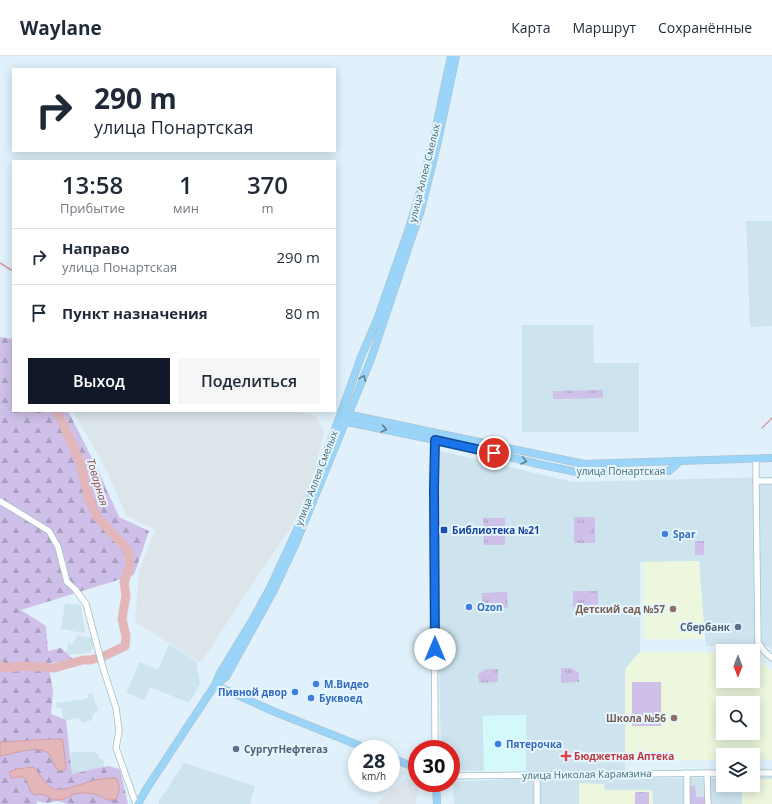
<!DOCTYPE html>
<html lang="ru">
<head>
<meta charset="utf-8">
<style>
	:root { --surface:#fff; --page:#f6f6f7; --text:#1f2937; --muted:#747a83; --line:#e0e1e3; --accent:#111827 }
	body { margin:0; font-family:"Open Sans",sans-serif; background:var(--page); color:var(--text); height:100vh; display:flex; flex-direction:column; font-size:15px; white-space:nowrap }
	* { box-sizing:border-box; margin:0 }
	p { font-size:13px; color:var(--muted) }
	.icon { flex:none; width:22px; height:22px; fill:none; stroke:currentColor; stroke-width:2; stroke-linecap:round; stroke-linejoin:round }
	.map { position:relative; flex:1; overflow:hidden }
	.details { position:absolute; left:12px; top:104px; width:324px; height:252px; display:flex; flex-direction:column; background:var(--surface); border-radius:0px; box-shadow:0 2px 10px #0003 }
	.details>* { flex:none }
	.banner { position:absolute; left:12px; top:12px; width:324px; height:84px; border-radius:0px; box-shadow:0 2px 10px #0003; background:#fff; color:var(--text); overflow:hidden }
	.needle { width:26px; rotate:180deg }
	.controls { position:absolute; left:716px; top:588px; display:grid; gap:8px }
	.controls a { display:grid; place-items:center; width:44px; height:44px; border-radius:0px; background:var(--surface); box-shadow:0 2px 10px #0003; font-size:20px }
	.speed { position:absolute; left:348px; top:684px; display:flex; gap:8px; font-size:20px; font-weight:700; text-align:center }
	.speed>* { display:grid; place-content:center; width:52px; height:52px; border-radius:50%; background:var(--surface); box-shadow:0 2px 10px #0003; line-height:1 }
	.speed small { font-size:10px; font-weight:400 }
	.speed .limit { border:6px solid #d22; background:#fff; color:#111 }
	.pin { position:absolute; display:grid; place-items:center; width:34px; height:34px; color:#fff; margin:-17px; border:2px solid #fff; border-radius:50%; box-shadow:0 1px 4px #0007 }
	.me { position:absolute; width:44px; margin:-22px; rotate:0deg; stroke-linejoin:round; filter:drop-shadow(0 0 3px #0008) }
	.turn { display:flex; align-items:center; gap:14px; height:84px; padding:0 16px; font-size:18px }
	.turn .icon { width:52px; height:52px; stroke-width:2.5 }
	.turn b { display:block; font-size:28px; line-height:34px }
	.eta { display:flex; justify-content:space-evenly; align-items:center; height:68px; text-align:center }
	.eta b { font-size:24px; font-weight:600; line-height:28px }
	.action { display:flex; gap:8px; margin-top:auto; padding:8px 16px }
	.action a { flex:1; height:46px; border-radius:0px; background:var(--accent); color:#fff; font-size:16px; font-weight:600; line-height:46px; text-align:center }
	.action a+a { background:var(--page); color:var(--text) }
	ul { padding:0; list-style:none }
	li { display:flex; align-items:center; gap:12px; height:56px; padding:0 16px; border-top:1px solid var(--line) }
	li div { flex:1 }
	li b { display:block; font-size:15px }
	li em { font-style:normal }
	header { display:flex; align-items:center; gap:24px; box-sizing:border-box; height:56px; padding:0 20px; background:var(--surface); border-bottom:1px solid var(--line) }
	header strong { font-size:19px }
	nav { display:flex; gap:22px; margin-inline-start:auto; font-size:14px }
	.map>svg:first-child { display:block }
</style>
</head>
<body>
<header>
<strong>Waylane</strong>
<nav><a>Карта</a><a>Маршрут</a><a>Сохранённые</a></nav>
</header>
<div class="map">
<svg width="772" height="748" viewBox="0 0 772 748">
	<defs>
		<pattern id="forest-firs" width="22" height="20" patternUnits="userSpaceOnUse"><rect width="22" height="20" fill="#cec0e8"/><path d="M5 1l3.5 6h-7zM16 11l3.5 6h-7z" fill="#a9a0c0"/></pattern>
		<pattern id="park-tufts" width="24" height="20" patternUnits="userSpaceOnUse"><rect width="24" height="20" fill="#cec0e8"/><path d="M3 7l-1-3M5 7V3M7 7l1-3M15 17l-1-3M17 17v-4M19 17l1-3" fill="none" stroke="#a9a0c0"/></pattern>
	</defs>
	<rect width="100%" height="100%" fill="#e0f1fb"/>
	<g fill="#cde4ef">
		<path d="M746,165H772V270L750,271Z"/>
		<path d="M522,269H593L594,307H639V376H522Z"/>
		<path d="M440,395L573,426L772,421V593L768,590H706L700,530L699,505L640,506V596L625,613V716H526V659L483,660L484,715L451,714V693H441L437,527Z"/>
		<path d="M65,548L81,549L85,576L83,577L61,573Z"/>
		<path d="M78,579L98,583L90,597L66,599L68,587L72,588Z"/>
		<path d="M169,588L196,605L200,628L189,647L150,631L144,644L126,636L140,606L158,614Z"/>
		<path d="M92,637L98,654L93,659L92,664L82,667L79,662L64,665L61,652H57L56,647L73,645V643H75L76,645L88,642V638Z"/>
		<path d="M71,696H96L100,703H103L105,716L72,723Z"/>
		<path d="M184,707L255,730L250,748H159V745Z"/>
		<path d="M545,721L723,722V729H753V722L772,721V748H454L453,734L454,726Z"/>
	</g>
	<path fill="#d4f9fb" d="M526,659V716L484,715L483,660Z"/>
	<g fill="#dce6ea">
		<path d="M73,355H295L316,360L324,376L311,432L291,472L256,522L201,607L135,566L139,515L155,474L126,459L106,413Z"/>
		<path d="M407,722L417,725V727H420L416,748H378L384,740Z"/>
	</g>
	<g fill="#edf7dd" fill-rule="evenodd">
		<path d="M699,505L705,583H644L643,506Z"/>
		<path d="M723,595V625H753V600L772,614V704H754V700L749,699V697L723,699V704L625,705V613L640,596L746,595H747ZM723,647H753V677H723Z"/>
		<path d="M753,723H772V748H742V735L748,729H753Z"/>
		<path d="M579,727L604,728L605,734H652L653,748H579Z"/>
	</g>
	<g fill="url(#forest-firs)">
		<path d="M0,281L13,283V355H68L98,414L119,461L149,475L134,519L21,554L46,570L48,595L61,592L75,605L48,607L53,635L51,658L66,664L72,718L108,710L120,713L128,748H67L58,745L46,747L37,745V748H0Z"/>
		<path d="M690,730H695L696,741H705V748H689Z"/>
	</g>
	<g fill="url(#park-tufts)">
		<path d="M603,334V342L553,343V335Z"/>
		<rect x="574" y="461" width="21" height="26"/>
		<path d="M483,462H505V489H484Z"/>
		<rect x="695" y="485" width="9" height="14"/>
		<path d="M573,535H598V550L573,551Z"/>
		<path d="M507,536L508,552L482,553V537Z"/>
		<path d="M561,612H571L579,617V626L561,627Z"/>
		<path d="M486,613H498V626L479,627L478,618Z"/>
		<rect x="635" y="736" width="14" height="12"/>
	</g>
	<rect fill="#cec0e8" x="632" y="626" width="29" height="44"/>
	<g fill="#e3b6ba" stroke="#d59ca1">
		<path d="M54,683H62L63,686L66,710V713C62,716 59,715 56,712C53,708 52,702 49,698C40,688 12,698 0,700V686Z"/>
		<path d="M33,711C40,717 44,727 52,732C61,737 81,728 91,725C99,723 107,722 116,722C120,726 120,736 117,742C109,748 103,740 94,738C88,737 79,736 72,739C67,741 64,744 58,744C47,744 48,736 35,739C27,735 30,726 24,722C20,719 15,723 11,722L9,716L17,713Z"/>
	</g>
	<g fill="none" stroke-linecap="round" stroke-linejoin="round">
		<g stroke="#d59ca1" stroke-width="1.5">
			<path d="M0,207L13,215"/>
			<path d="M762,372L772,362"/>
		</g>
		<g stroke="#e3b6ba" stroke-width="9">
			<path d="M57,355L80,406L88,440L97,461L128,494L130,509L124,527L126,539L122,563L126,580L125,590L104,600"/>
			<path d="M0,609L5,612L25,610L54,612L83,604H90L98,602"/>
		</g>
		<defs>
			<g id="minor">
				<path d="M435,384L434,433L435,693"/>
				<path d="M756,403V425"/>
				<path d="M772,425H756L758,587L765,596L772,602"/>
				<path d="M0,445L49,475L58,491L67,526L75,533L86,548L103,612L116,652L119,675L116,692L136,748"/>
				<path d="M687,717V748"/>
				<path d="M707,717L708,748"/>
				<path d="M753,717H772"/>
				<path d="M537,719V748"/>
				<path d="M451,720L723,717"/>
			</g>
			<g id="major">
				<path d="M346,358L584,408L772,402"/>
				<path d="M342,365L465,390L538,408L581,417L669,415L680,405"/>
				<path d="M215,629L275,656L368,693"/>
				<path d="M216,629L226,621L274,534L296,487L371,303L421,154L438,85L456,0"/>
				<path d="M391,702L417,712"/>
				<path d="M436,727L437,748"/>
				<path d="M138,748L147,732L215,629L220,617L253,563L270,532L295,478L311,440L361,301L378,261L409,172L419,139L433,85L451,0"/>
			</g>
		</defs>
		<use href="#minor" stroke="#a3bfc6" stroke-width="7"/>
		<use href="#major" stroke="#aebec1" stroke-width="8"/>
		<use href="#minor" stroke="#fff" stroke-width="5.5"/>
		<use href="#major" stroke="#9ad4f9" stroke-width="7"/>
	</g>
	<defs><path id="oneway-chevron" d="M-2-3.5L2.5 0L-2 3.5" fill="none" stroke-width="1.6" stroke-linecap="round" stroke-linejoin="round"/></defs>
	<g stroke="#58818c">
		<use href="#oneway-chevron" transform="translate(363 322) rotate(-69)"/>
		<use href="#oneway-chevron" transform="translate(384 373) rotate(12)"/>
		<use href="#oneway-chevron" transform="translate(524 405) rotate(14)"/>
	</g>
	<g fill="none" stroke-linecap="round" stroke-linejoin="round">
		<defs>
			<path id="route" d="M435,593L434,433L435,384L494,397"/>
		</defs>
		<use href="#route" stroke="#114b97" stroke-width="10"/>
		<use href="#route" stroke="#1a73e8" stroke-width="7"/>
	</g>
	<rect fill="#1a4fb4" stroke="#e6f6ff" stroke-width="1.5" x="440" y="470" width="8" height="8" rx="2"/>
	<g fill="#3f7fe0" stroke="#e6f6ff" stroke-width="1.5">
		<circle cx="665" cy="478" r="4"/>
		<circle cx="469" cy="551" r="4"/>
		<circle cx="316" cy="628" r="4"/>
		<circle cx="295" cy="636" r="4"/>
		<circle cx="311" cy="642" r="4"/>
		<circle cx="498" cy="688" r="4"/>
	</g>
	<g fill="#8d6e63" stroke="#e6f6ff" stroke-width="1.5">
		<circle cx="673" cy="553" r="4"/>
		<circle cx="674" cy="662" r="4"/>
	</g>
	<g fill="#5c6f8a" stroke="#e6f6ff" stroke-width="1.5">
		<circle cx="738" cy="571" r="4"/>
		<circle cx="236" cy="693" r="4"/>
	</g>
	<path fill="#e0444e" stroke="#e6f6ff" stroke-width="1.5" d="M564 694h4v4h4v4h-4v4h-4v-4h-4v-4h4z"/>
	<g text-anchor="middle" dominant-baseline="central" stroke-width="4" stroke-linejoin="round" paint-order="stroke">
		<g font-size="10" fill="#486c71" stroke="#e6f6ff">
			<text transform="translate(424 117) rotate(-76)">улица Аллея Смелых</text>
			<text x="621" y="415">улица Понартская</text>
			<text transform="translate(316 422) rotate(-69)">улица Аллея Смелых</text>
			<text transform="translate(587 718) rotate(-1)">улица Николая Карамзина</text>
		</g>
		<g font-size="10" font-weight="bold" fill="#164399" stroke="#e6f6ff" text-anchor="start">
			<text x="452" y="474">Библиотека №21</text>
		</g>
		<g font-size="10" font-weight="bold" fill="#366cbe" stroke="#e6f6ff" text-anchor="start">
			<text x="673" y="478">Spar</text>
			<text x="477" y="551">Ozon</text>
			<text x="324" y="628">M.Видео</text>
			<text x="287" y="636" text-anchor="end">Пивной двор</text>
			<text x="319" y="642">Буквоед</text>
			<text x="506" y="688">Пятерочка</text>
		</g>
		<g font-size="10" font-weight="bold" fill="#785e54" stroke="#e6f6ff" text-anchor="end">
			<text x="665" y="553">Детский сад №57</text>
			<text x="666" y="662">Школа №56</text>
		</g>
		<g font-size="10" font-weight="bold" fill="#4e5e75" stroke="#e6f6ff" text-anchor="end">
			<text x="730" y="571">Сбербанк</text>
			<text x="244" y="693" text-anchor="start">СургутНефтегаз</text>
		</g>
		<g font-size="10" font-weight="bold" fill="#be3a42" stroke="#e6f6ff" text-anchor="start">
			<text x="574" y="700">Бюджетная Аптека</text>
		</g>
		<g font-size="11" font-style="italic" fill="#984c52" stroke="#e6f6ff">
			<text transform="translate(98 426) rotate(73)">Товарная</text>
		</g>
	</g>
</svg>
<div class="controls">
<a><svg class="needle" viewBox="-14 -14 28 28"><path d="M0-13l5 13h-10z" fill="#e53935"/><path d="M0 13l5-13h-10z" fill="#747a83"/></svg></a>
<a><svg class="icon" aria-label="search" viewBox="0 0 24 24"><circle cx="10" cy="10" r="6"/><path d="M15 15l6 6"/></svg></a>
<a><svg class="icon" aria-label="layers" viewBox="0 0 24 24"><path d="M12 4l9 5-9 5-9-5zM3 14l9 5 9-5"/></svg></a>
</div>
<div class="speed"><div>28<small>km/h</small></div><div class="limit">30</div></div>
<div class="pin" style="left:494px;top:397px;background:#d93025"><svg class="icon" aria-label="arrive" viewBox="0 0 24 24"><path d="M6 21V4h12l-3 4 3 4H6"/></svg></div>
<svg class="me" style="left:435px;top:593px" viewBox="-20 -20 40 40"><circle r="19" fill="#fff"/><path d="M0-13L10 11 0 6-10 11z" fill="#1a73e8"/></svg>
<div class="banner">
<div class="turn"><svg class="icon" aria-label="right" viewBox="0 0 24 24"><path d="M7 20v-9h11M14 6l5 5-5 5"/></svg><div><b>290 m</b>улица Понартская</div></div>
</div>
<section class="details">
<div class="eta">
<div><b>13:58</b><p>Прибытие</p></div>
<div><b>1</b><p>мин</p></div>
<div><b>370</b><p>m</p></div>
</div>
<ul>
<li><svg class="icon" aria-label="right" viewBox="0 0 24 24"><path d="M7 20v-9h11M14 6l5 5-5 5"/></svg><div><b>Направо</b><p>улица Понартская</p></div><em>290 m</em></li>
<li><svg class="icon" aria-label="arrive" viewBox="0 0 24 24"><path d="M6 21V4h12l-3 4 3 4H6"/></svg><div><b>Пункт назначения</b></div><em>80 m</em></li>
</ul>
<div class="action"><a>Выход</a><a>Поделиться</a></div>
</section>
</div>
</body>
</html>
